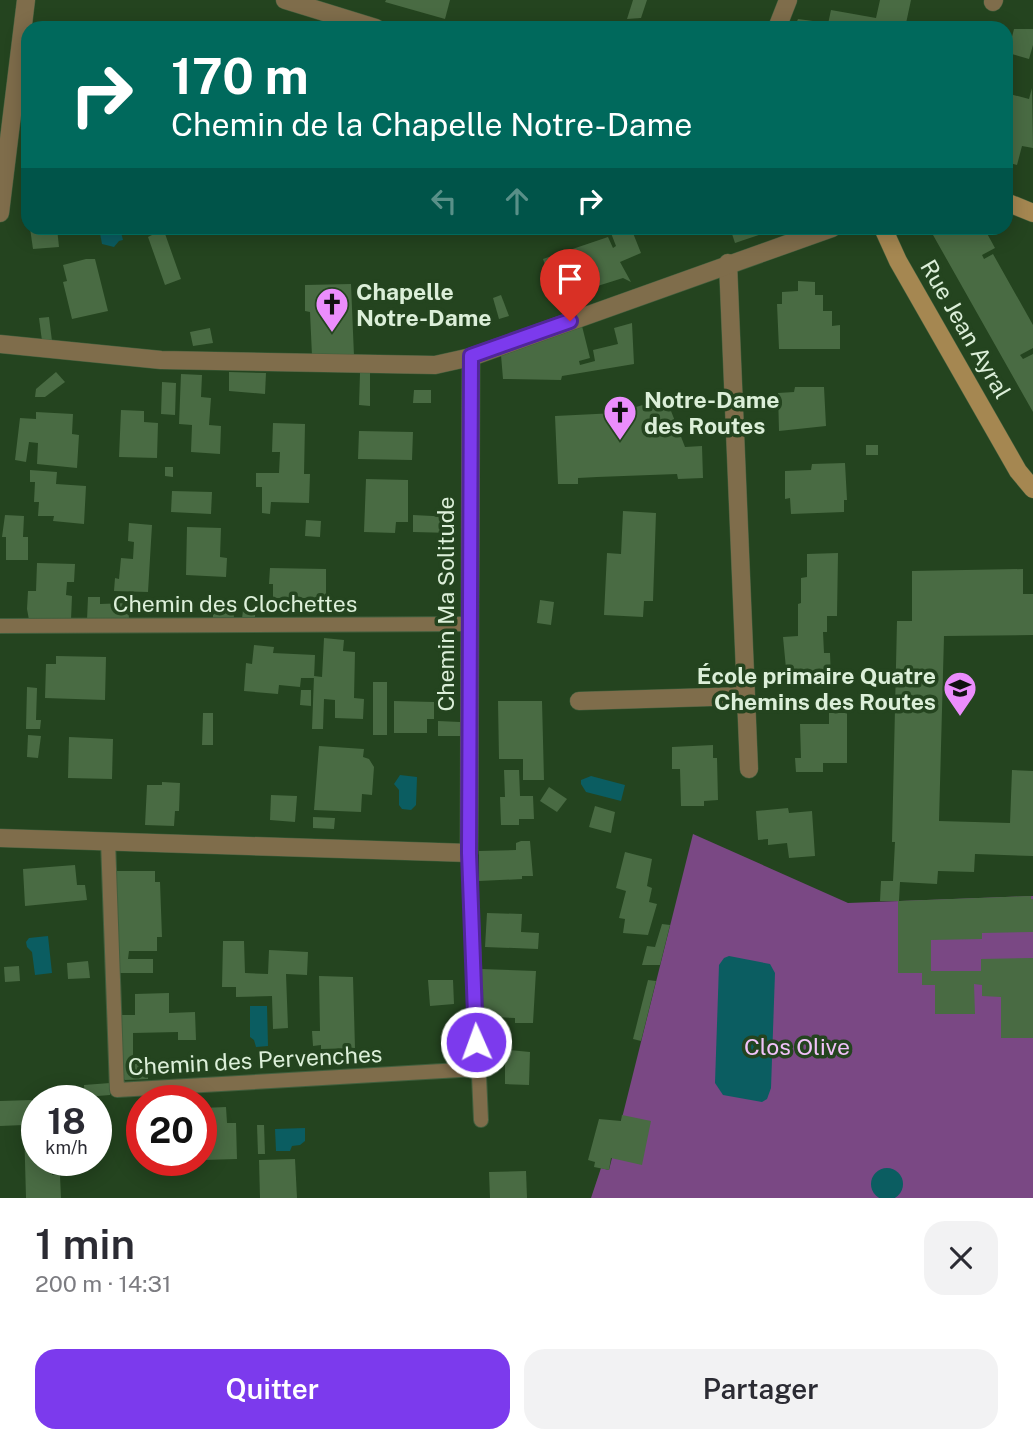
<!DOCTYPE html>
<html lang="fr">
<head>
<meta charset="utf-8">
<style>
	:root { --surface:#fff; --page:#f2f2f3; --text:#2b2b33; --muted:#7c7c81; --accent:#7c3aed }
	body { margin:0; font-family:"Public Sans",sans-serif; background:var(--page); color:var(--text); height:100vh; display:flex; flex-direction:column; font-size:26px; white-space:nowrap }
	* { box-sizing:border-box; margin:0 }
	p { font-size:23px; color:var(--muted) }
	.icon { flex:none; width:38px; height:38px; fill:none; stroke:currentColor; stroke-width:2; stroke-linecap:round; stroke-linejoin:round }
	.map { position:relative; height:1198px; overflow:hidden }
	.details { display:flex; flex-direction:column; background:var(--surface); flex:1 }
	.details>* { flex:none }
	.top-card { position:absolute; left:21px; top:21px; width:992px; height:214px; border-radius:21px; box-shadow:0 4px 18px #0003; background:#00695c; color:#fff; overflow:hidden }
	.speed { position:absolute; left:21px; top:1085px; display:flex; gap:14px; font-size:35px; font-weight:700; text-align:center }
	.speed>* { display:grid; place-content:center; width:91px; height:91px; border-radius:50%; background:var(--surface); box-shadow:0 4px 18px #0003; line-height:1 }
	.speed small { font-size:18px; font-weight:400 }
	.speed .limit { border:10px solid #d22; background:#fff; color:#111 }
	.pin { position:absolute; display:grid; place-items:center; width:60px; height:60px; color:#fff; margin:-72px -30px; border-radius:50% 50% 50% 0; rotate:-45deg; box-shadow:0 0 7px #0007 }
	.pin .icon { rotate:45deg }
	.me { position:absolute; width:77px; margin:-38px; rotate:358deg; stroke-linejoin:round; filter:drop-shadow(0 0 5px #0008) }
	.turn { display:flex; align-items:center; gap:24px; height:147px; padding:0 35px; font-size:32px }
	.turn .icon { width:91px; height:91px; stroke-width:2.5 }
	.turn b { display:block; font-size:49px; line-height:60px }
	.lanes { display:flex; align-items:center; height:66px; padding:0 35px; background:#0003; justify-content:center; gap:35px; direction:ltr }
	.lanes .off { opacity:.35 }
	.round { display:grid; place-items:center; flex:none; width:74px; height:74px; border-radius:21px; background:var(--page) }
	.summary { display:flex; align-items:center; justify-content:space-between; height:119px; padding:0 35px }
	h1 { font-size:42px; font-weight:600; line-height:52px }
	.cta { display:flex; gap:14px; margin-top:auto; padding:14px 35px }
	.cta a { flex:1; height:80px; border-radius:21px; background:var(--accent); color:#fff; font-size:28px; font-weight:600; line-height:80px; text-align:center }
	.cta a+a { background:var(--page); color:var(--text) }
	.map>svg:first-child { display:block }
</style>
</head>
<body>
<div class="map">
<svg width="1033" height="1198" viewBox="0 0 1033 1198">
	<rect width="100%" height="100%" fill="#24441f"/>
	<path fill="#7a4884" d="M693,834L848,903L1033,896V1198H591L601,1168L609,1170Z"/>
	<g fill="#0b5d61">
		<path d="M99,228H120L123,240L119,241L114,247L102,244Z"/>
		<path d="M400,775L417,777L416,805L411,810L402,809L399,805V790L394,784Z"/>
		<path d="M591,776L625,785L621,801L586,792L581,784V780Z"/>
		<path d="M48,936L52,973L35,975L32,952L27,947L26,942L29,938Z"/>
		<path d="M729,956L770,964L775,973L771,1088L767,1099L762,1102L723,1095L715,1083L719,965L724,958Z"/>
		<path d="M250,1006H267L268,1046L256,1047L254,1040L250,1037Z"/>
		<path d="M305,1128V1141L300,1145L292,1146L290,1151H276L275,1129Z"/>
		<circle cx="887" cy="1184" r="16"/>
	</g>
	<g fill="#496b43">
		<path d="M386,0H450L445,19L385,2Z"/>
		<path d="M633,0H647L641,18L627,19Z"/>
		<path d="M880,0H911L905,28H853L828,24L831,10L876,18Z"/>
		<path d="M798,19L813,21L811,28H794Z"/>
		<path d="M1014,29H1033V45L1029,59L1008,53Z"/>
		<path d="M1032,88L1033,148L1022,146L1017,165L1006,162V93L1029,99Z"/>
		<path d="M30,228H57L59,247L33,249Z"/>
		<path d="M150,228H163L181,279L165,285L148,237L152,235Z"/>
		<path d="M609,228H631L641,253L620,262L631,282L623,278L588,289L586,280L554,291L543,259L608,237L613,248L616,246Z"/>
		<path d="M730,228H780L735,243Z"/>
		<path d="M946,228H984L995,248L982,255L984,259L993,254L1033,325V348L1020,355L1023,359L1033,354V412L933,235Z"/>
		<path d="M86,259H95L108,311L72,319L63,282L67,281L63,265Z"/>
		<path d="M798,281L815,282V295H823V311H832V326L840,325V349H779L777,304H782V292L798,291Z"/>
		<path d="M351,284L354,356H312L310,312L305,311V285Z"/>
		<path d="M501,295L509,316L499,319L493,298Z"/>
		<path d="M49,317L52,341H42L39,318Z"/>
		<path d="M632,323L634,364L562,376L561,380L503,379L501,355L582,326L590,358L579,361L580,365L595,361L593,350L618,344L614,328Z"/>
		<path d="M210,328L213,343L193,346L190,332Z"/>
		<path d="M56,372L65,382L45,397H35L36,389Z"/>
		<path d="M229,372L266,373L265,394L229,391Z"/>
		<path d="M360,373H370V406L359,405Z"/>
		<path d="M181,374L202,375L201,397L211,398L209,425L221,426L220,454L191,452L192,425L179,424Z"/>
		<path d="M162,382L176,383L175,415L161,414Z"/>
		<path d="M795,387H824L826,426L779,431L778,393L794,392Z"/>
		<path d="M414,390H431V403H413Z"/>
		<path d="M666,398L685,447L702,446L703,478L678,479L677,474L597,477L578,478V484H558L555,416L616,413Z"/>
		<path d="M121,410L144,411V422L158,423L157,458L119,457Z"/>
		<path d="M36,412L73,414L72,434L79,435L77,468L37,464L38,443L29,442L26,462L15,460L20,418L36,419Z"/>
		<path d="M273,423L305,424L304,474H310L309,503L271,502L270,514L262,513V487H256V473H279L280,452H272Z"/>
		<path d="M359,431L413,432L412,460L358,459Z"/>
		<rect x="866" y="445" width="12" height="10"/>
		<path d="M845,463L847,500H844V512L791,514L790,498L785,499V471L811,470L812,464Z"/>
		<path d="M165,467H173V477L165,476Z"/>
		<path d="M30,470L57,472L56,484L86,486L84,524L53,521L54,516H38L39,502H34L35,482H30Z"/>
		<path d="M366,479L408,480V522H396L395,533L364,532Z"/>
		<path d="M172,491L212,492L211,514L171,512Z"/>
		<path d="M623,511L656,513L653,601H644L643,617L604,615L607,553L621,554Z"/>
		<path d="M5,515L24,516L23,537H28V560H6V537H2Z"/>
		<path d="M413,515L452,517V533L413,532Z"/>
		<path d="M306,520L321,521L320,537L305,536Z"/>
		<path d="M129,523L152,525L148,592L114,591L115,578L119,579L121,558L133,559L134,542L128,541Z"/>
		<path d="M187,527L221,528L220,557L227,558L226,577L186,575Z"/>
		<path d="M838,553L837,616H827V632H823L824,653H830L831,678L787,679L783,637L798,636V604L801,603V578L807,577V554Z"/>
		<path d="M37,563L75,564L74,582H67L66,595L72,596L71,620H29L27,609L28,591H36Z"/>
		<path d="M270,568L326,569V598H273V584H269Z"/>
		<path d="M1023,569V594H1033V635L944,636L939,821L1010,823L1012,770L1033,771V856L975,854L974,872L938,871L937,884L900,882L899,901L1031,896V899H1033V932L982,933V939L931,940V971H981V959L1033,958V1038H1001V997L982,996V985L974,984L975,1014H935V985H922V973H898V901H880L881,881H893L895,842H892L897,621H912V571Z"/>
		<path d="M88,597H100V604L128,603L129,619L87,620Z"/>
		<path d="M540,600L554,602L551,625L537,623Z"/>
		<path d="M213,604H233L234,619L213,618Z"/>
		<path d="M243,610H255V619H242Z"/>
		<path d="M324,638L344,640L343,651L355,652L354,698L364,699L363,719L335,718V700L324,699L323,729H312L314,676L322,677Z"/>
		<path d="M254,645L274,647L273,653L315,655L314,678H301L300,687L279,685L278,694L244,691L246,663L252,664Z"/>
		<path d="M56,656L106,657L105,700L45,698L46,664H56Z"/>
		<rect x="373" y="682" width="14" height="53"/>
		<path d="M27,687L37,688L36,720H41L40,729H26Z"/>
		<path d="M301,690H311V706L300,705Z"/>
		<path d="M394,701L434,702V719H427V733H394Z"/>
		<path d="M498,701H542L544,780H523V759H499Z"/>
		<path d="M203,713H213V745H202Z"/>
		<path d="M829,713H847V763H823V772H796L795,758H801L800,724H829Z"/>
		<path d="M438,721L460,722V736H438Z"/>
		<path d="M28,735L41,736L38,758L27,757Z"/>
		<path d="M69,737L113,739L112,779L68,778Z"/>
		<path d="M713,745V758H717L718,800L704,801V806H681L680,769H672V747Z"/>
		<path d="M319,746L364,749L363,757L369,759L374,767L372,795L362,794L361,812L314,810Z"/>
		<path d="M504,770H519L520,796H533L534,819H519V825H501L500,797H505Z"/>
		<path d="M162,782L180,783L179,811H175L174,826L145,825L147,785H162Z"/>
		<path d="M549,787L567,799L557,812L540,801Z"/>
		<path d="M271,795L297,796L295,822L270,820Z"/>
		<path d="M595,806L615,812L611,833L589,827Z"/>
		<path d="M788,808L789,813L812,811L815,856L789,858L787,843L768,845V839L758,840L756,811Z"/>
		<path d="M313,817L335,818L334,829L313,828Z"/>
		<path d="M521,841H530L533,876H522V879L479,881V851L516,850V843Z"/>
		<path d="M625,852L652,859L647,886L652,888L649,902L657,904L648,935L623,933L625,919L619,918L626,891L616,888Z"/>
		<path d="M75,865L77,885H85L87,900L25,906L23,869Z"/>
		<path d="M116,871H155V882H160L162,937H157V951H129L128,959H153V973H119Z"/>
		<path d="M487,913L522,914L521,932L539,933L538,949L485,947Z"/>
		<path d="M662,924L670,925L660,965H642L647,946L655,947Z"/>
		<path d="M223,941H244L245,973L268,974L269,950L308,952L307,975L286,974L288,1028L273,1029L272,996L236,997V987H222Z"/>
		<path d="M88,961L90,978L68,979L67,963Z"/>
		<path d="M19,966L20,981L5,982L4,967Z"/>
		<path d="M481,969L536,971L533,1023H515V1018L495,1017L496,1034H509V1050L530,1052L529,1085L505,1084V1062H484Z"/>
		<path d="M319,976L353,977L355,1048L321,1049V1045L313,1046L312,1031H320Z"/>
		<path d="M428,980H453L454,1004L430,1006Z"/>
		<path d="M648,980L656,981L641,1041L633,1039Z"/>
		<path d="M169,993V1013L195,1012L196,1040H178V1032L133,1033V1064H148V1079L125,1080L121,1077L120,1015H135V994Z"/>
		<path d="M110,1083V1095L85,1097L84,1085Z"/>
		<path d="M32,1100V1114L24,1115V1122L37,1121V1160H53L52,1175H60L61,1198H26L24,1125L0,1126V1101Z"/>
		<path d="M226,1107L227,1123H236L237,1159L203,1160L202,1108Z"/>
		<path d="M622,1115L651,1121L642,1165L611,1158L609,1170L594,1167L595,1162L588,1160L599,1119L621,1121Z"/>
		<path d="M257,1125H264L265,1154H258Z"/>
		<path d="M295,1159L297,1198H260L259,1160Z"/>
		<path d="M526,1171L527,1198H490L489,1172Z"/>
	</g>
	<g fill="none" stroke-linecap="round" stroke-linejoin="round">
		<defs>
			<g id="service">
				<path d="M0,626L470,624"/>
				<path d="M108,841L117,1090L477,1069"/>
				<path d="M469,853L481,1120"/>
			</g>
			<g id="minor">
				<path d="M993,2L994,0"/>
				<path d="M0,213L26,0"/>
				<path d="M728,263L749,769"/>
				<path d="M0,344L161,360L435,365L471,357L832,228"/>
				<path d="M579,701L745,696"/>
				<path d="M0,838L469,853L471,357"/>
			</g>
			<g id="tertiary">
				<path d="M285,0L376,28"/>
				<path d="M777,28L788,0"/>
			</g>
			<g id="secondary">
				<path d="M1006,202L1033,213"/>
				<path d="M883,228L898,261L1018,471L1033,489"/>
			</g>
		</defs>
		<use href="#service" stroke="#415f3d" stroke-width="16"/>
		<use href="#minor" stroke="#415f3d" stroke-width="19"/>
		<use href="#tertiary" stroke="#415f3d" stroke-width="19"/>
		<use href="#secondary" stroke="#415f3d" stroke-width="19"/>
		<use href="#service" stroke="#7f6d4b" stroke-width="14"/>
		<use href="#minor" stroke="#7f6d4b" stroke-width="18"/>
		<use href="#tertiary" stroke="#7f6d4b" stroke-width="18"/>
		<use href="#secondary" stroke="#a58751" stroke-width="18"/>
	</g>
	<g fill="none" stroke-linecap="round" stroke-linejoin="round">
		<defs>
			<path id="route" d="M476,1042L469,853L471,356L570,321"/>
		</defs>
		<use href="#route" stroke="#51269a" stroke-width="18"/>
		<use href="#route" stroke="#7c3aed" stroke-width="12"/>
	</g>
	<defs>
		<symbol id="church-pin" viewBox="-11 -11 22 30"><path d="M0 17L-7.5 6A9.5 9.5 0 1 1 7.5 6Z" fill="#eb8dfc" stroke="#24441f"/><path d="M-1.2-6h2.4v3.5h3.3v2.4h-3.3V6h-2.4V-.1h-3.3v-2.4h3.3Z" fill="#111"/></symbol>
		<symbol id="school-pin" viewBox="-11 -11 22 30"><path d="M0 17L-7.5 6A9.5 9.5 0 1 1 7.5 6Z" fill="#eb8dfc" stroke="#24441f"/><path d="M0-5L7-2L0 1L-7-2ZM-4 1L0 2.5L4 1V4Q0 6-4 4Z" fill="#111"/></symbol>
	</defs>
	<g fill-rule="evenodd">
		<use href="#church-pin" x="313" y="285" width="38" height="52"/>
		<use href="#church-pin" x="601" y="393" width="38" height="52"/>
		<use href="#school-pin" x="941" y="669" width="38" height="52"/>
	</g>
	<g text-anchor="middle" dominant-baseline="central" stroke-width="7" stroke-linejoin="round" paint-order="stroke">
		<g font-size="23" font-weight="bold" fill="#dcefd9" stroke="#24441f" text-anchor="start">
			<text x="356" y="291">Chapelle<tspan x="356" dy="26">Notre-Dame</tspan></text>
			<text x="644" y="399">Notre-Dame<tspan x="644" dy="26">des Routes</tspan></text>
			<text x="936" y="675" text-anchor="end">École primaire Quatre<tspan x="936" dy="26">Chemins des Routes</tspan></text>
		</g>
		<g font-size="23" fill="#dcefd9" stroke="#24441f">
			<text transform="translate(966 329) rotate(60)">Rue Jean Ayral</text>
			<text x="235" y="603">Chemin des Clochettes</text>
			<text transform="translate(445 604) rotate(-90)">Chemin Ma Solitude</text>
			<text transform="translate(255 1060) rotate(-3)">Chemin des Pervenches</text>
		</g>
		<g font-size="23" fill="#f1c2f9" stroke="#24441f">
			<text x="797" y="1046">Clos Olive</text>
		</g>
	</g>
</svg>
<div class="speed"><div>18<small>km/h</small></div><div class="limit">20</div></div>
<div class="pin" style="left:570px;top:321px;background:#d93025"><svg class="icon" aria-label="arrive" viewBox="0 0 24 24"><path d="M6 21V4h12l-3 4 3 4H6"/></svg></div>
<svg class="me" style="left:476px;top:1042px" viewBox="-20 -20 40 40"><circle r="17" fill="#7c3aed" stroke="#fff" stroke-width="3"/><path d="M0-11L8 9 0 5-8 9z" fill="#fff"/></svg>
<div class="top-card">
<div class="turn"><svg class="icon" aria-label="right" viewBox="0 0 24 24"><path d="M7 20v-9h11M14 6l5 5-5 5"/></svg><div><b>170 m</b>Chemin de la Chapelle Notre-Dame</div></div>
<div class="lanes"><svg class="icon off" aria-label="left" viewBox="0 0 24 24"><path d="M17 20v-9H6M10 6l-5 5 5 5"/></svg><svg class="icon off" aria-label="ahead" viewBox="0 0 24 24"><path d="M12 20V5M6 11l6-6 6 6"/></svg><svg class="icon" aria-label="right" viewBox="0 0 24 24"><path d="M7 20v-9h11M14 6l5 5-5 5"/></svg></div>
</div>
</div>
<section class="details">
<div class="summary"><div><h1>1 min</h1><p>200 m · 14:31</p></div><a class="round"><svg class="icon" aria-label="close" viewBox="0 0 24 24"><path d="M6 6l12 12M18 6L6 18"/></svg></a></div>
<div class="cta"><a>Quitter</a><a>Partager</a></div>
</section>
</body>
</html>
